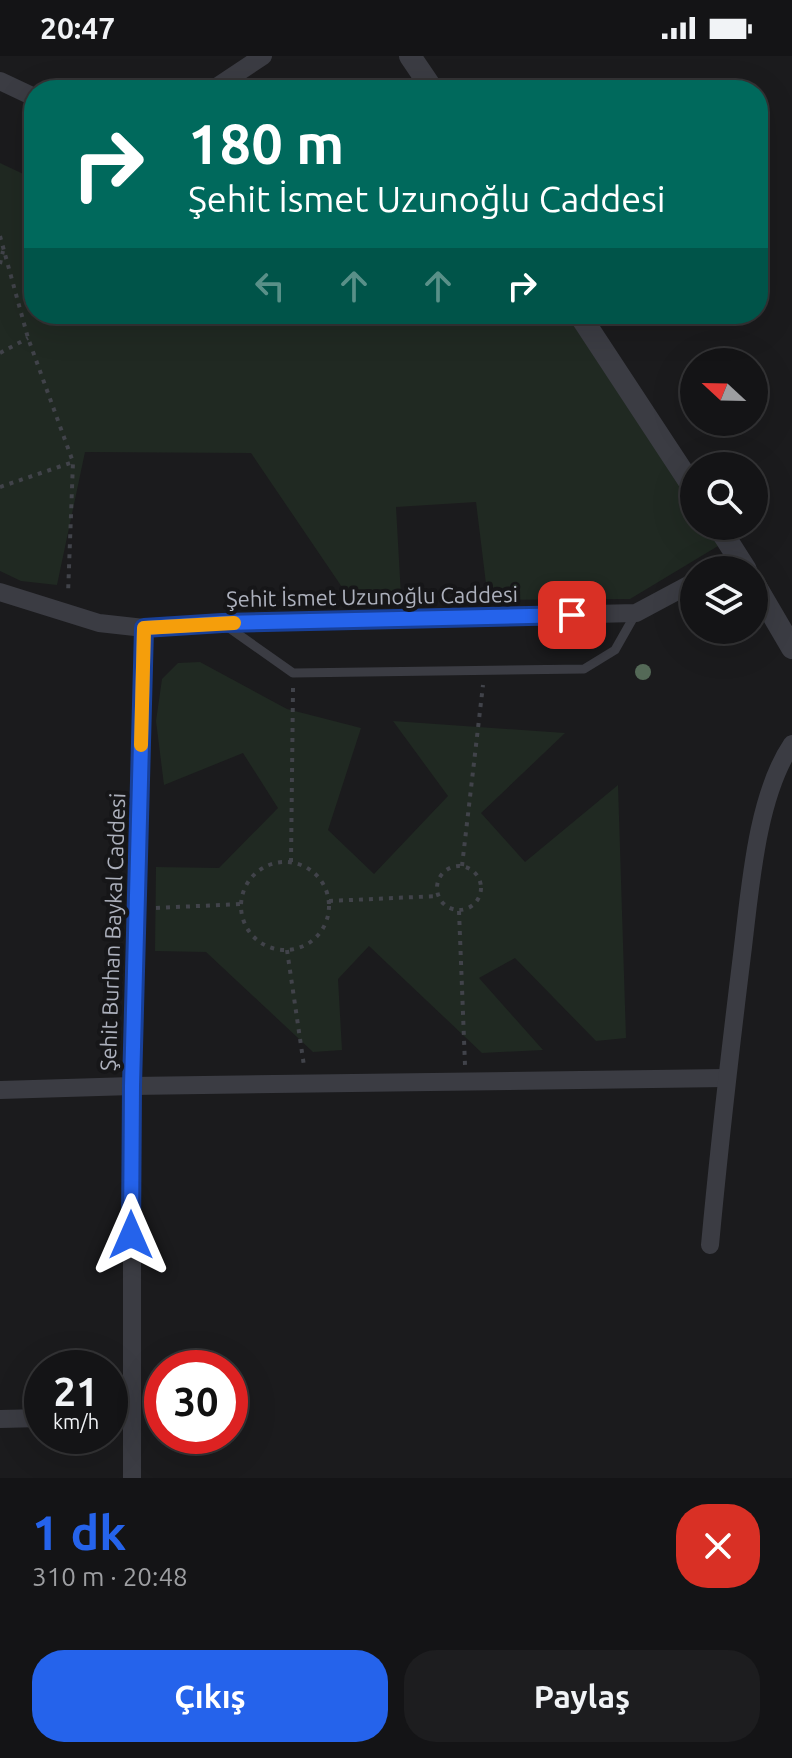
<!DOCTYPE html>
<html lang="tr">
<head>
<meta charset="utf-8">
<style>
	:root { --surface:#141416; --page:#1d1d1f; --text:#f1f3f6; --muted:#9d9ea1; --line:#333335; --accent:#2563eb }
	body { margin:0; font-family:Ubuntu,sans-serif; background:var(--page); color:var(--text); height:100vh; display:flex; flex-direction:column; font-size:30px; white-space:nowrap }
	* { box-sizing:border-box; margin:0 }
	p { font-size:26px; color:var(--muted) }
	.icon { flex:none; width:44px; height:44px; fill:none; stroke:currentColor; stroke-width:2; stroke-linecap:round; stroke-linejoin:round }
	.map { position:relative; height:1422px; overflow:hidden }
	.sheet { display:flex; flex-direction:column; background:var(--surface); flex:1 }
	.sheet>* { flex:none }
	.hud { position:absolute; left:24px; top:24px; width:744px; height:244px; border-radius:32px; box-shadow:0 8px 32px #0002,0 0 0 2px var(--line); background:#00695c; color:#fff; overflow:hidden }
	.needle { width:52px; rotate:292deg }
	.tools { position:absolute; left:680px; top:292px; display:grid; gap:16px }
	.tools a { display:grid; place-items:center; width:88px; height:88px; border-radius:50%; background:var(--surface); box-shadow:0 8px 32px #0002,0 0 0 2px var(--line); font-size:40px }
	.speed { position:absolute; left:24px; top:1294px; display:flex; gap:16px; font-size:40px; font-weight:700; text-align:center }
	.speed>* { display:grid; place-content:center; width:104px; height:104px; border-radius:50%; background:var(--surface); box-shadow:0 8px 32px #0002,0 0 0 2px var(--line); line-height:1 }
	.speed small { font-size:20px; font-weight:400 }
	.speed .limit { border:12px solid #d22; background:#fff; color:#111 }
	.pin { position:absolute; display:grid; place-items:center; width:68px; height:68px; color:#fff; margin:-34px; border-radius:16px; box-shadow:0 4px 12px #0006 }
	.me { position:absolute; width:88px; margin:-44px; rotate:0deg; stroke-linejoin:round; filter:drop-shadow(0 0 6px #0008) }
	.turn { display:flex; align-items:center; gap:28px; height:168px; padding:0 32px; font-size:36px }
	.turn .icon { width:104px; height:104px; stroke-width:2.5 }
	.turn b { display:block; font-size:56px; line-height:68px }
	.lanes { display:flex; align-items:center; height:76px; padding:0 32px; background:#0003; justify-content:center; gap:40px; direction:ltr }
	.lanes .off { opacity:.35 }
	.round { display:grid; place-items:center; flex:none; width:84px; height:84px; border-radius:32px; background:var(--page) }
	.head { display:flex; align-items:center; justify-content:space-between; height:136px; padding:0 32px }
	h1 { font-size:48px; font-weight:600; line-height:60px; color:var(--accent) }
	.button { display:flex; gap:16px; margin-top:auto; padding:16px 32px }
	.button a { flex:1; height:92px; border-radius:32px; background:var(--accent); color:#fff; font-size:32px; font-weight:600; line-height:92px; text-align:center }
	.button a+a { background:var(--page); color:var(--text) }
	.status { display:flex; justify-content:space-between; align-items:center; height:56px; padding:0 40px; background:var(--surface); direction:ltr }
	.status svg { height:22px; fill:currentColor }
	.map>svg:first-child { display:block }
</style>
</head>
<body>
<div class="status"><b>20:47</b><svg viewBox="0 0 49 12"><path d="M0 12V9h3v3zM5 12V6h3v6zM10 12V3h3v9zM15 12V0h3v12zM26 1h20v11H26zM47 4h2v5h-2z"/></svg></div>
<div class="map">
<svg width="792" height="1422" viewBox="0 0 792 1422">
	<rect width="100%" height="100%" fill="#1b1b1d"/>
	<g fill="#202922">
		<path d="M0,107L34,123V258H581L694,431V470H719L728,484L630,543L488,544L476,446L396,451L401,540H348L251,397L85,396L57,529L21,525L0,515Z"/>
		<path d="M200,606L287,653L361,672L328,774L374,818L448,740L393,665L565,677L481,757L525,806L618,729L626,982L596,985L515,902L479,922L543,994L482,997L369,890L338,923L342,994L313,996L206,896L155,895L156,811L219,812L278,752L243,697L164,729L156,665L162,623L178,607Z"/>
	</g>
	<g fill="none" stroke-linecap="round" stroke-linejoin="round">
		<g stroke="#41434a" stroke-width="4" stroke-dasharray="4 6" stroke-linecap="butt">
			<path d="M0,180L28,282L73,406L68,538"/>
			<path d="M0,208L3,195"/>
			<path d="M0,297L28,282"/>
			<path d="M0,431L73,406"/>
			<circle cx="285" cy="850" r="44"/>
			<path d="M291,806L293,632"/>
			<circle cx="459" cy="832" r="22"/>
			<path d="M462,810L483,629"/>
			<path d="M329,845L438,840"/>
			<path d="M156,852L241,848"/>
			<path d="M459,855L465,1009"/>
			<path d="M287,894L304,1010"/>
		</g>
		<path stroke="#3b3c43" stroke-width="9" d="M225,569L293,617L584,613L615,594L636,557"/>
		<g stroke="#3b3c43" stroke-width="18">
			<path d="M0,25L34,41"/>
			<path d="M212,34L263,0"/>
			<path d="M715,514L739,501"/>
			<path d="M0,536L99,567L144,572L222,567L636,557L694,526"/>
			<path d="M0,1034L132,1030L726,1022"/>
			<path d="M710,1189C719,1092 730,996 742,899C750,835 756,741 792,688"/>
			<path d="M110,1359L131,1358"/>
			<path d="M0,1363L42,1362"/>
			<path d="M132,1422V1030L144,572"/>
		</g>
		<g stroke="#3b3c43" stroke-width="22">
			<path d="M410,0L433,34"/>
			<path d="M579,258L694,433"/>
			<path d="M718,470L746,514"/>
			<path d="M754,527L792,592"/>
		</g>
	</g>
	<circle fill="#546957" cx="643" cy="616" r="8"/>
	<g fill="none" stroke-linecap="round" stroke-linejoin="round">
		<defs>
			<path id="route" d="M131,1179L132,1030L144,572L222,567L572,559"/>
		</defs>
		<use href="#route" stroke="#184099" stroke-width="20"/>
		<use href="#route" stroke="#2563eb" stroke-width="14"/>
		<path stroke="#f59e0b" stroke-width="14" d="M141,689L144,572L234,567"/>
	</g>
	<g text-anchor="middle" dominant-baseline="central" stroke-width="8" stroke-linejoin="round" paint-order="stroke">
		<g font-size="22" fill="#adb1bd" stroke="#161618">
			<text transform="translate(372 540) rotate(-1)">Şehit İsmet Uzunoğlu Caddesi</text>
			<text transform="translate(112 876) rotate(-88)">Şehit Burhan Baykal Caddesi</text>
		</g>
	</g>
</svg>
<div class="tools">
<a><svg class="needle" viewBox="-14 -14 28 28"><path d="M0-13l5 13h-10z" fill="#e53935"/><path d="M0 13l5-13h-10z" fill="#9d9ea1"/></svg></a>
<a><svg class="icon" aria-label="search" viewBox="0 0 24 24"><circle cx="10" cy="10" r="6"/><path d="M15 15l6 6"/></svg></a>
<a><svg class="icon" aria-label="layers" viewBox="0 0 24 24"><path d="M12 4l9 5-9 5-9-5zM3 14l9 5 9-5"/></svg></a>
</div>
<div class="speed"><div>21<small>km/h</small></div><div class="limit">30</div></div>
<div class="pin" style="left:572px;top:559px;background:#d93025"><svg class="icon" aria-label="arrive" viewBox="0 0 24 24"><path d="M6 21V4h12l-3 4 3 4H6"/></svg></div>
<svg class="me" style="left:131px;top:1179px" viewBox="-20 -20 40 40"><path d="M0-17L14 15 0 8-14 15z" fill="#2563eb" stroke="#fff" stroke-width="4"/></svg>
<div class="hud">
<div class="turn"><svg class="icon" aria-label="right" viewBox="0 0 24 24"><path d="M7 20v-9h11M14 6l5 5-5 5"/></svg><div><b>180 m</b>Şehit İsmet Uzunoğlu Caddesi</div></div>
<div class="lanes"><svg class="icon off" aria-label="left" viewBox="0 0 24 24"><path d="M17 20v-9H6M10 6l-5 5 5 5"/></svg><svg class="icon off" aria-label="ahead" viewBox="0 0 24 24"><path d="M12 20V5M6 11l6-6 6 6"/></svg><svg class="icon off" aria-label="ahead" viewBox="0 0 24 24"><path d="M12 20V5M6 11l6-6 6 6"/></svg><svg class="icon" aria-label="right" viewBox="0 0 24 24"><path d="M7 20v-9h11M14 6l5 5-5 5"/></svg></div>
</div>
</div>
<section class="sheet">
<div class="head"><div><h1>1 dk</h1><p>310 m · 20:48</p></div><a class="round" style="background:#d93025;color:#fff"><svg class="icon" aria-label="close" viewBox="0 0 24 24"><path d="M6 6l12 12M18 6L6 18"/></svg></a></div>
<div class="button"><a>Çıkış</a><a>Paylaş</a></div>
</section>
</body>
</html>
